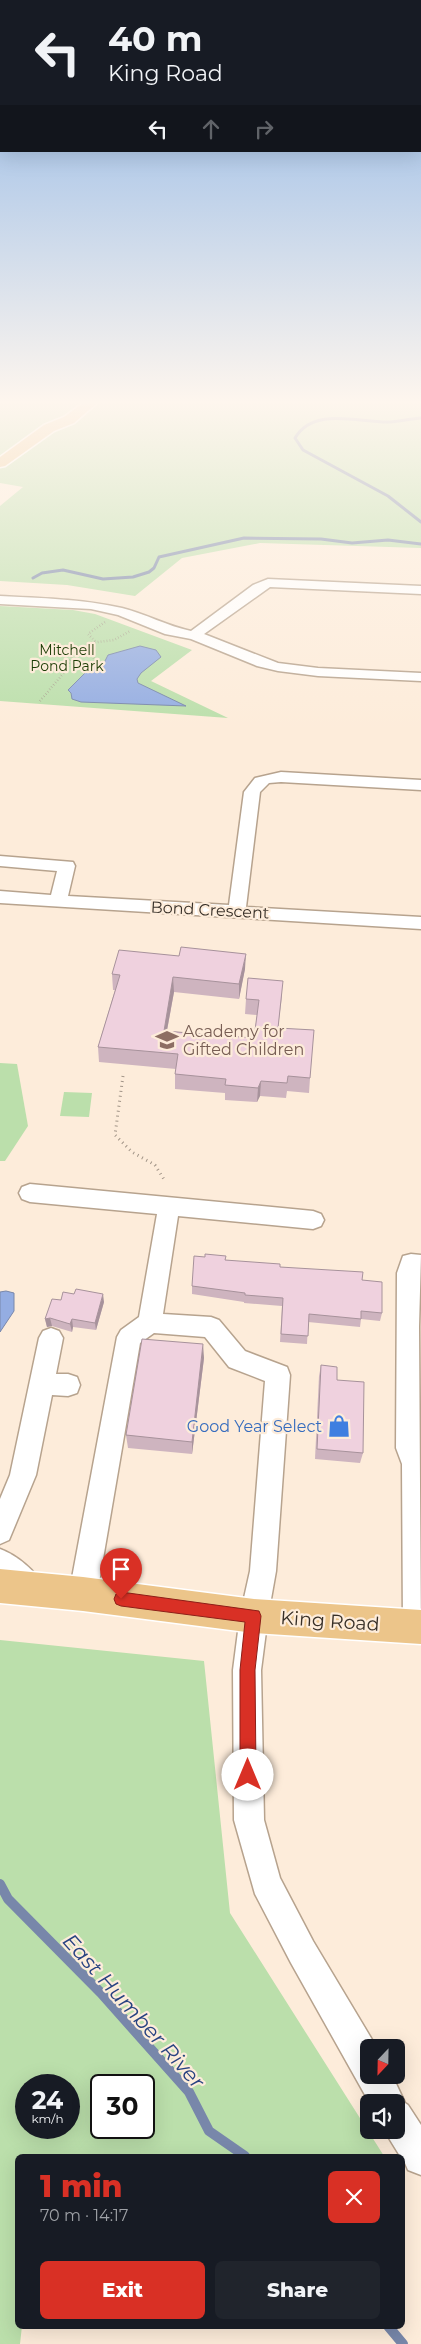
<!DOCTYPE html>
<html lang="en">
<head>
<meta charset="utf-8">
<style>
	:root { --surface:#171b24; --page:#20242c; --text:#f1f3f6; --muted:#9ea1a6; --accent:#d93025 }
	body { margin:0; font-family:Montserrat,sans-serif; background:var(--page); color:var(--text); height:100vh; display:flex; flex-direction:column; font-size:19px; white-space:nowrap }
	* { box-sizing:border-box; margin:0 }
	p { font-size:16px; color:var(--muted) }
	.icon { flex:none; width:28px; height:28px; fill:none; stroke:currentColor; stroke-width:2; stroke-linecap:round; stroke-linejoin:round }
	.map { position:relative; flex:1; overflow:hidden }
	.panel { position:absolute; left:15px; top:2154px; width:390px; height:175px; display:flex; flex-direction:column; background:var(--surface); border-radius:8px; box-shadow:0 5px 20px #0002 }
	.panel>* { flex:none }
	.banner { position:absolute; left:0px; top:0px; width:421px; height:152px; box-shadow:0 5px 20px #0002; background:#171b24; color:var(--text); overflow:hidden }
	.needle { width:32px; rotate:202deg }
	.tools { position:absolute; left:360px; top:2039px; display:grid; gap:10px }
	.tools a { display:grid; place-items:center; width:45px; height:45px; border-radius:8px; background:var(--surface); box-shadow:0 5px 20px #0002; font-size:25px }
	.speed { position:absolute; left:15px; top:2074px; display:flex; gap:10px; font-size:25px; font-weight:700; text-align:center }
	.speed>* { display:grid; place-content:center; width:65px; height:65px; border-radius:50%; background:var(--surface); box-shadow:0 5px 20px #0002; line-height:1 }
	.speed small { font-size:12px; font-weight:400 }
	.speed .limit { border:2px solid #111; border-radius:8px; background:#fff; color:#111 }
	.pin { position:absolute; display:grid; place-items:center; width:42px; height:42px; color:#fff; margin:-51px -21px; border-radius:50% 50% 50% 0; rotate:-45deg; box-shadow:0 0 5px #0007 }
	.pin .icon { rotate:45deg }
	.me { position:absolute; width:55px; margin:-28px; rotate:0deg; stroke-linejoin:round; filter:drop-shadow(0 0 4px #0008) }
	.turn { display:flex; align-items:center; gap:18px; height:105px; padding:0 25px; font-size:22px }
	.turn .icon { width:65px; height:65px; stroke-width:2.5 }
	.turn b { display:block; font-size:35px; line-height:42px }
	.lanes { display:flex; align-items:center; height:48px; padding:0 25px; background:#0003; justify-content:center; gap:25px; direction:ltr }
	.lanes .off { opacity:.35 }
	.round { display:grid; place-items:center; flex:none; width:52px; height:52px; border-radius:8px; background:var(--page) }
	.headline { display:flex; align-items:center; justify-content:space-between; height:85px; padding:0 25px }
	h1 { font-size:30px; font-weight:800; line-height:38px; color:var(--accent) }
	.action { display:flex; gap:10px; margin-top:auto; padding:10px 25px }
	.action a { flex:1; height:58px; border-radius:8px; background:var(--accent); color:#fff; font-size:20px; font-weight:800; line-height:58px; text-align:center }
	.action a+a { background:var(--page); color:var(--text) }
	.map>svg:first-child { display:block }
</style>
</head>
<body>
<div class="map">
<svg width="421" height="2344" viewBox="0 0 421 2344">
	<rect width="100%" height="100%" fill="#fdecda"/>
	<g fill="#bbdfab" fill-rule="evenodd">
		<path d="M0,403H421V548L260,543L182,558L135,596L67,585L0,581V506L23,487L0,483Z"/>
		<path d="M0,606L73,610L95,614L192,650L151,681L228,718L0,701Z"/>
		<path d="M0,1063L17,1064L28,1126L5,1161H0Z"/>
		<path d="M64,1092L92,1093L89,1117L60,1116Z"/>
		<path d="M0,1640L204,1661L230,1913L384,2156H18V2326H22L20,2344H0ZM26,2085H69V2128H26ZM101,2085H144V2128H101Z"/>
	</g>
	<g fill="#94ade2" stroke="#7887aa">
		<path d="M140,646L156,650L161,657L141,673L137,679L138,683L186,706L81,702L72,699L71,693L68,690L91,667L104,663L108,655Z"/>
		<path d="M6,1291L14,1293V1311L0,1332V1292Z"/>
	</g>
	<g fill="none" stroke-linecap="round" stroke-linejoin="round">
		<g stroke="#7887aa" stroke-width="3">
			<path d="M421,418C411,419 400,421 390,422C359,423 314,406 295,438L303,450L388,496L421,522"/>
			<path d="M33,578L42,573L63,570L103,579L133,577L149,572L154,568L159,557L244,538L321,539L352,543L388,540L421,544"/>
		</g>
		<g stroke="#7887aa" stroke-width="10">
			<path d="M0,1884L8,1899L101,1993L189,2092L209,2131L245,2156"/>
			<path d="M388,2326L403,2344"/>
		</g>
		<defs>
			<g id="minor">
				<path d="M268,579L421,586V594L270,587L204,634L278,663L318,668L421,673V681L318,676L278,671L257,666L191,639L165,634L118,615L91,609L0,604V596C41,598 82,599 122,608C146,614 167,626 191,631L253,585Z"/>
				<path d="M281,772L421,780V790L281,782L269,783L260,792L246,907L421,917V929L0,903V891L51,895L57,871L0,866V856L73,862L75,866L68,896L229,905L244,792L255,778Z"/>
				<path d="M30,1184L313,1211L321,1214L324,1220L321,1226L313,1229L178,1216L163,1314L211,1317L219,1320L245,1351L287,1367L290,1375L276,1571L268,1616L261,1670L264,1820L280,1878L313,1941L377,2048H369V2075H392L405,2103L408,2105L421,2125V2175L408,2170L402,2156H400L384,2130H396V2102H369L291,1963L255,1894L234,1820L233,1670L240,1616L250,1571L265,1381L229,1367L205,1337L154,1333L140,1343L97,1594L93,1604L83,1608L73,1604L69,1594L117,1337L121,1330L139,1317L157,1214L30,1202L22,1199L19,1193L22,1187Z"/>
				<path d="M411,1254L421,1255L419,1327L421,1639L417,1641L407,1637L403,1627L402,1464L396,1448L397,1273L403,1256Z"/>
				<path d="M51,1328L59,1331L63,1338L56,1374H68L77,1377L80,1385L77,1393L68,1396L52,1395L36,1475L9,1540L0,1544V1499L10,1475L39,1338L43,1331Z"/>
				<path d="M0,1549C16,1555 37,1571 44,1588L40,1598L30,1602L20,1598L0,1580Z"/>
			</g>
			<g id="major">
				<path d="M83,403H97L74,423L54,431L5,466L0,467V457L44,425L64,417Z"/>
				<path d="M0,1569L83,1577L254,1599L421,1610V1644L254,1633L83,1611L0,1603Z"/>
			</g>
		</defs>
		<use href="#minor" stroke="#b7a38e" stroke-width="3"/>
		<use href="#major" stroke="#fff" stroke-width="3"/>
		<g stroke="#a29588" stroke-width="2.5" stroke-dasharray="0.5 2.5" stroke-linecap="butt">
			<path d="M95,641L88,634L105,622"/>
			<path d="M88,644L95,661"/>
			<path d="M40,701L67,669L73,652L90,643L114,640L130,631"/>
		</g>
		<path stroke="#a29588" stroke-width="3" stroke-dasharray="1 4" stroke-linecap="butt" d="M123,1076L115,1135L132,1152L155,1165L165,1181"/>
		<use href="#minor" fill="#fff" fill-rule="evenodd"/>
		<use href="#major" fill="#ecc58a" fill-rule="evenodd"/>
	</g>
	<g fill="#ceb4bf">
		<path d="M245,969L239,999L174,992L167,1031L254,1038L257,1015L245,1014L246,999L282,996L278,1028L310,1078L309,1093L287,1091L286,1098L260,1096L257,1102L225,1100V1093L175,1089V1074L176,1069L99,1062L98,1047L115,990H113L112,974Z"/>
		<path d="M226,1260L280,1267L362,1280L382,1313L380,1321L361,1319L360,1327L308,1322L307,1344L280,1342L282,1306L244,1303V1302L192,1294V1286Z"/>
		<path d="M61,1300L104,1302L96,1330L73,1327L72,1332L52,1326L47,1327L45,1319Z"/>
		<path d="M204,1358L192,1454L128,1448L126,1435Z"/>
		<path d="M321,1365L337,1380L363,1453L360,1463L315,1459L319,1376Z"/>
	</g>
	<g fill="#a7929b">
		<path d="M246,954L245,969L239,999V984Z"/>
		<path d="M173,977L174,992L164,1046V1031Z"/>
		<path d="M261,1081L260,1096L257,1102L258,1088Z"/>
		<path d="M103,1294L104,1302L96,1330L95,1323Z"/>
		<path d="M50,1318L52,1326L47,1327L45,1319Z"/>
		<path d="M72,1319L73,1327L72,1332L70,1324Z"/>
		<path d="M203,1344L204,1358L192,1454V1442Z"/>
	</g>
	<g fill="#efd1de" stroke="#a7929b">
		<path d="M181,947L246,954L239,984L173,977L164,1031L254,1038L259,1000L246,999L248,978L283,981L278,1028L314,1030L310,1078L288,1076L287,1083L261,1081L258,1088L225,1085L226,1079L175,1074L178,1054L98,1047L120,975L112,974L119,950L179,956Z"/>
		<path d="M205,1254L226,1256L225,1260L280,1264V1267L363,1272L362,1280L382,1282V1313L361,1311V1319L309,1314L308,1336L281,1334L283,1298L245,1295V1293L192,1286L194,1256L205,1257Z"/>
		<path d="M76,1289L103,1294L95,1323L72,1319L70,1324L50,1318L45,1319L52,1299L61,1300L63,1292L74,1294Z"/>
		<path d="M142,1339L203,1344L192,1442L126,1435Z"/>
		<path d="M321,1365L337,1367V1380L364,1382L363,1453L317,1449Z"/>
	</g>
	<linearGradient id="sky" x2="0" y2="1"><stop stop-color="#86b1e6"/><stop offset="0.55" stop-color="#fef6ee"/><stop offset="1" stop-color="#fef6ee" stop-opacity="0"/></linearGradient>
	<rect width="421" height="731" fill="url(#sky)"/>
	<path fill="#d93025" stroke="#8d1f18" d="M121,1592L259,1611L261,1616L255,1670L256,1775L253,1781L248,1783L242,1781L240,1775V1670L245,1622L121,1606L116,1604L114,1599L116,1594Z"/>
	<defs>
		<symbol id="school-bare" viewBox="-9 -9 18 18"><path d="M0-5L7-2L0 1L-7-2ZM-4 1L0 2.5L4 1V4Q0 6-4 4Z" fill="#8d6e63" stroke="#fdecda" stroke-width="2.5" paint-order="stroke"/></symbol>
		<symbol id="shop-bare" viewBox="-9 -9 18 18"><path d="M-5-2.5h2.3a2.7 3.5 0 0 1 5.4 0H5L5.5 6h-11ZM-1.5-2.5h3a1.5 2.3 0 0 0-3 0Z" fill="#3f7fe0" stroke="#fdecda" stroke-width="2.5" paint-order="stroke"/></symbol>
	</defs>
	<g fill-rule="evenodd">
		<use href="#school-bare" x="151" y="1024" width="32" height="32"/>
		<use href="#shop-bare" x="323" y="1410" width="32" height="32"/>
	</g>
	<g text-anchor="middle" dominant-baseline="central" stroke-width="4.5" stroke-linejoin="round" paint-order="stroke">
		<g font-size="14" fill="#1c3d05" stroke="#fdecda">
			<text x="67" y="650">Mitchell<tspan x="67" dy="16">Pond Park</tspan></text>
		</g>
		<g font-size="16" fill="#372f27" stroke="#fdecda">
			<text transform="translate(210 910) rotate(3)">Bond Crescent</text>
		</g>
		<g font-size="16" fill="#785e54" stroke="#fdecda" text-anchor="start">
			<text x="183" y="1031">Academy for<tspan x="183" dy="18">Gifted Children</tspan></text>
		</g>
		<g font-size="16" fill="#366cbe" stroke="#fdecda" text-anchor="end">
			<text x="322" y="1426">Good Year Select</text>
		</g>
		<g font-size="19" fill="#372f27" stroke="#fdecda">
			<text transform="translate(330 1621) rotate(4)">King Road</text>
		</g>
		<g font-size="21" font-style="italic" fill="#274281" stroke="#fdecda">
			<text transform="translate(134 2011) rotate(48)">East Humber River</text>
		</g>
	</g>
</svg>
<div class="tools">
<a><svg class="needle" viewBox="-14 -14 28 28"><path d="M0-13l5 13h-10z" fill="#e53935"/><path d="M0 13l5-13h-10z" fill="#9ea1a6"/></svg></a>
<a><svg class="icon" aria-label="sound" viewBox="0 0 24 24"><path d="M4 9h4l5-4v14l-5-4H4zM17 9q2 3 0 6"/></svg></a>
</div>
<div class="speed"><div>24<small>km/h</small></div><div class="limit">30</div></div>
<div class="pin" style="left:121px;top:1599px;background:#d93025"><svg class="icon" aria-label="arrive" viewBox="0 0 24 24"><path d="M6 21V4h12l-3 4 3 4H6"/></svg></div>
<svg class="me" style="left:248px;top:1775px" viewBox="-20 -20 40 40"><circle r="19" fill="#fff"/><path d="M0-13L10 11 0 6-10 11z" fill="#d93025"/></svg>
<div class="banner">
<div class="turn"><svg class="icon" aria-label="left" viewBox="0 0 24 24"><path d="M17 20v-9H6M10 6l-5 5 5 5"/></svg><div><b>40 m</b>King Road</div></div>
<div class="lanes"><svg class="icon" aria-label="left" viewBox="0 0 24 24"><path d="M17 20v-9H6M10 6l-5 5 5 5"/></svg><svg class="icon off" aria-label="ahead" viewBox="0 0 24 24"><path d="M12 20V5M6 11l6-6 6 6"/></svg><svg class="icon off" aria-label="right" viewBox="0 0 24 24"><path d="M7 20v-9h11M14 6l5 5-5 5"/></svg></div>
</div>
<section class="panel">
<div class="headline"><div><h1>1 min</h1><p>70 m · 14:17</p></div><a class="round" style="background:#d93025;color:#fff"><svg class="icon" aria-label="close" viewBox="0 0 24 24"><path d="M6 6l12 12M18 6L6 18"/></svg></a></div>
<div class="action"><a>Exit</a><a>Share</a></div>
</section>
</div>
</body>
</html>
